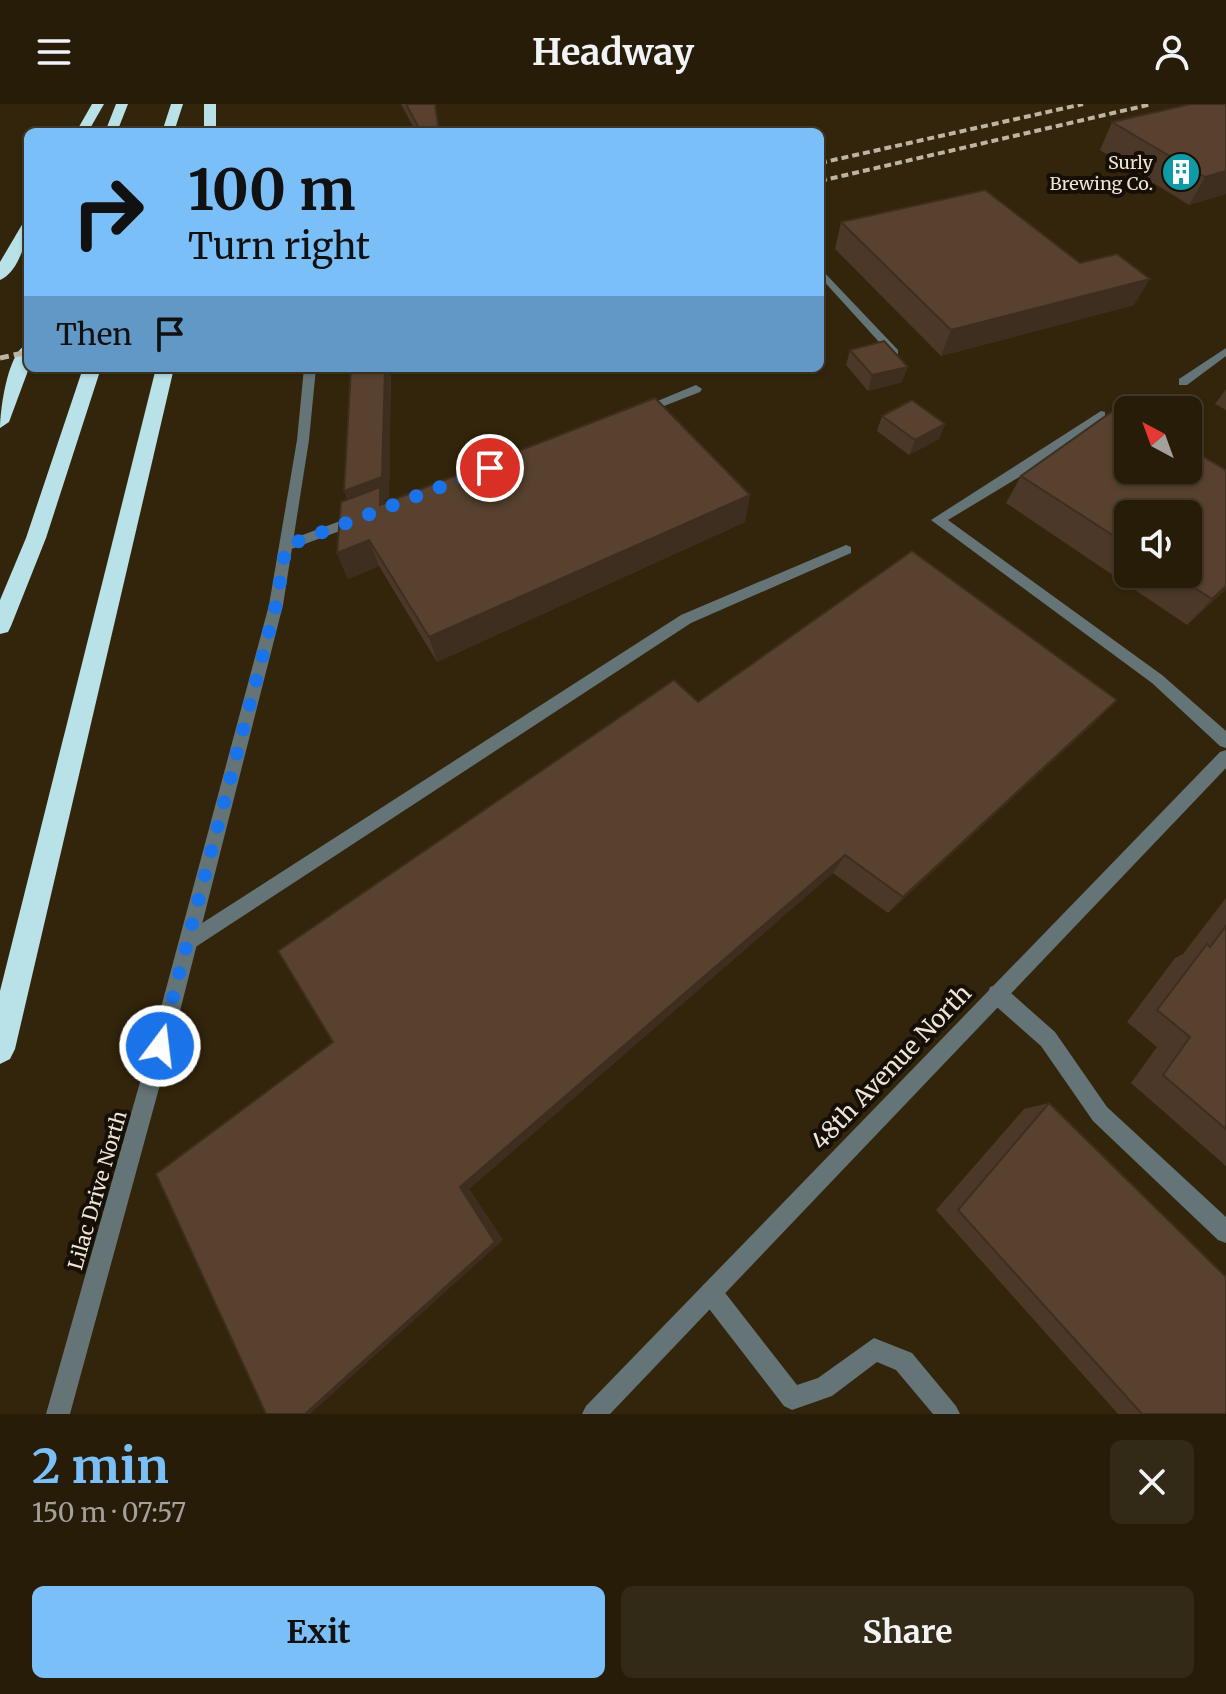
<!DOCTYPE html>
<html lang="en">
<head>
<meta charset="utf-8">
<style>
	:root { --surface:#261c08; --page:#322916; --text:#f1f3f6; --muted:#a4a19c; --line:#423a29; --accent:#7abff8 }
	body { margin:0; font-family:Merriweather,serif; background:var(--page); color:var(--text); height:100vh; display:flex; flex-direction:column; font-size:30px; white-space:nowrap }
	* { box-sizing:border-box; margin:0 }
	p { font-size:26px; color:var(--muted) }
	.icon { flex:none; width:44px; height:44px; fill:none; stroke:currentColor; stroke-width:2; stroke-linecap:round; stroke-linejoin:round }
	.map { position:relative; height:1310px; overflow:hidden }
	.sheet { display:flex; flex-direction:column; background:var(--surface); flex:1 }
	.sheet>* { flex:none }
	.top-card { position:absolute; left:24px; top:24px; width:800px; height:244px; border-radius:12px; box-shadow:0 2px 6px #0004,0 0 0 2px var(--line); background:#7abff8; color:#111; overflow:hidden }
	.needle { width:52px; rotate:319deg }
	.controls { position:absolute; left:1114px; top:292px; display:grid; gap:16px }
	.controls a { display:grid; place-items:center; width:88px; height:88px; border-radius:12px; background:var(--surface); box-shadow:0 2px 6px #0004,0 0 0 2px var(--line); font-size:40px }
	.pin { position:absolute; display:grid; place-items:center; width:68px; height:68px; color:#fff; margin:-34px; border:4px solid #fff; border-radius:50%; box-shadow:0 2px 8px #0007 }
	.me { position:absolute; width:88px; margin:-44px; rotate:15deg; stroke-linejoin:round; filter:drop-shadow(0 0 6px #0008) }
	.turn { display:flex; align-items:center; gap:28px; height:168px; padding:0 32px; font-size:36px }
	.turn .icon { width:104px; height:104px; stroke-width:2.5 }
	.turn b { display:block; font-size:56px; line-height:68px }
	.then { display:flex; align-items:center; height:76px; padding:0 32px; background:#0003; gap:16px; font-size:30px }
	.round { display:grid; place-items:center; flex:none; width:84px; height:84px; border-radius:12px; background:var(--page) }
	.overview { display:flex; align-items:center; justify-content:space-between; height:136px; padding:0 32px }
	h1 { font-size:48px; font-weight:700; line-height:60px; color:var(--accent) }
	.cta { display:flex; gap:16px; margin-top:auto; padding:16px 32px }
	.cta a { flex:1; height:92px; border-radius:12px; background:var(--accent); color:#111; font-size:32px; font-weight:700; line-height:92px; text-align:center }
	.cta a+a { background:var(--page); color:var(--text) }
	header { display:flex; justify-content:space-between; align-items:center; height:104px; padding:0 32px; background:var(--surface); font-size:36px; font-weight:700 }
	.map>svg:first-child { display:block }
</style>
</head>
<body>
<header><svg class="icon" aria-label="menu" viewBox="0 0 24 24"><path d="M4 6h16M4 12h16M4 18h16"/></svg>Headway<svg class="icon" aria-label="person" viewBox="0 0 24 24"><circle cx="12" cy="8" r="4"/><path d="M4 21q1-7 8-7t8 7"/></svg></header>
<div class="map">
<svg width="1226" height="1310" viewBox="0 0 1226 1310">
	<rect width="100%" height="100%" fill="#32250b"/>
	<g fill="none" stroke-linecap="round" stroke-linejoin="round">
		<g fill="#647477" fill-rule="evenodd">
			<path d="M820,164L898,246V250H890L820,173Z"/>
			<path d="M1226,244V252L1187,281H1179V275Z"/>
			<path d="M696,281L702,285L700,288L646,309L642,310L636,306Z"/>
			<path d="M1101,307L1105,308V314L1026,369L948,416L1162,571L1226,627V644L1220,642L1152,579L931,416Z"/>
			<path d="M359,410L364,412V418L286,447L279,442L281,439Z"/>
			<path d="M846,441L851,443V449L691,519L194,844L188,847L182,844L179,838L182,832L681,511Z"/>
			<path d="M997,881L1004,883L1055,928L1107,1003L1226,1113V1139L1218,1136L1093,1017L1041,942L990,897L988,890L990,883Z"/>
			<path d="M711,1178L719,1181L797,1281L818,1274L874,1234L912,1249L956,1302L960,1310H933L896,1266L877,1258L832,1292L792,1306L784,1302L703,1197L700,1189L703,1181Z"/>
		</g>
		<g fill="#647477" fill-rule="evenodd">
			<path d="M304,264H316L309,336L283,501L179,911L70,1310H46L159,911L269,501L297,336Z"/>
			<path d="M1226,646V664L610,1310H582L586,1302L1220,648Z"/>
		</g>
		<g fill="#b8e1e8" fill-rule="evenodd">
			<path d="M92,0H104L88,28H76Z"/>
			<path d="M116,0H128L117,28H105Z"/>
			<path d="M171,0H183L174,28H162Z"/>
			<rect x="204" y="0" width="12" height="28"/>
			<path d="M28,118C28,135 18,169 0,176V158L23,119Z"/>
			<path d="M28,240L29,264L9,318L0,324C0,305 8,246 28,240Z"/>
			<path d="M83,264H101L46,434L11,522L8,528L0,530V496L26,434Z"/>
			<path d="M156,264H174L15,945L10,955L0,960V887Z"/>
		</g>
		<g stroke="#beb4a2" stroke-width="4" stroke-dasharray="7 4" stroke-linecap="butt">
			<path d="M820,59L1083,0"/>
			<path d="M820,77L1152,0"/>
		</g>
		<path stroke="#beb4a2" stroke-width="5" stroke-dasharray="9 5" stroke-linecap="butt" d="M0,254L28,248"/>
	</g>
	<g fill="#4c3828" fill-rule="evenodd">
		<path d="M401,0H435L439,28H416Z"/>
		<path d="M1191,0L1226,90L1189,101L1100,46L1112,18Z"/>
		<path d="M841,118L1080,159L1134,201L941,252L835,145Z"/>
		<path d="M850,246L902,278L868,287L846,261Z"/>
		<path d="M351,264H391L389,395L384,396L385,399L750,391L745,418L437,558L379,462L348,475L337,449L347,396Z"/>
		<path d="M1226,285V306L1215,300Z"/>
		<path d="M882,312L945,320L939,335L909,351L877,327Z"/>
		<path d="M1226,366V485L1187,521L1006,399L1021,372ZM1128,410L1188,470H1128Z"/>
		<path d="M1117,596L1094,619L888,809L833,769L469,1085L503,1136L333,938L698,598Z"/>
		<path d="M1226,794V1062L1131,979L1157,943L1127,918L1175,854L1183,850Z"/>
		<path d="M1049,999L1226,1310H1118L936,1106L1024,1005Z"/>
	</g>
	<g fill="#3e2e20">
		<path d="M1226,67V90L1189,101L1205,73Z"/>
		<path d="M1150,175L1134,201L941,252L951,226Z"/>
		<path d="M908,263L902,278L868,287L872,271Z"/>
		<path d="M385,264H391L389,395L384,396L389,411L352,409L344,387Z"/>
		<path d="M945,320L939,335L909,351L915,336Z"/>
		<path d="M750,391L745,418L437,558L429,533Z"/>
		<path d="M369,436L379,462L348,475L337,449Z"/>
		<path d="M1226,482V485L1187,521L1212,495Z"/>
		<path d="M1117,596L1094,619L888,809L903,793Z"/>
		<path d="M845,751L833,769L469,1085L503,1136L310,1310H305L460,1083Z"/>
	</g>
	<g fill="#58412e" stroke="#3e2e20" stroke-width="2">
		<path d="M406,0H435L439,28H421Z"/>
		<path d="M1191,0H1226V67L1205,73L1112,18Z"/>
		<path d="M985,86L1080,159L1117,150L1150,175L951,226L841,118Z"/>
		<path d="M884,237L908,263L872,271L850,246Z"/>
		<path d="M351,264H385L382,373L344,387Z"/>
		<path d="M655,294L750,391L429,533L369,436L337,449L341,398L380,383V401Z"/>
		<path d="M912,296L945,320L915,336L882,312Z"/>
		<path d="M1117,304L1128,310V366H1188V344L1226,366V482L1212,495L1173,470H1188V410H1128V441L1021,372Z"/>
		<path d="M912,447L1117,596L903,793L845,751L460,1083L495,1138L305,1310H266L156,1070L333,938L278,847L674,576L698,598Z"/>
		<path d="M1226,822V1025L1163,971L1190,933L1157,906L1207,840L1210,843Z"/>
		<path d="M1049,999L1226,1173V1310H1142L958,1106Z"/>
	</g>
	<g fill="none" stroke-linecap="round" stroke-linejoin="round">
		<path stroke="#1a73e8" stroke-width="14" stroke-dasharray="0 25.2" d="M160,942L276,501L286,442L490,364"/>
	</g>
	<defs>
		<symbol id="building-disc" viewBox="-11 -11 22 22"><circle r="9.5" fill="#0f9aa8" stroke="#150f05"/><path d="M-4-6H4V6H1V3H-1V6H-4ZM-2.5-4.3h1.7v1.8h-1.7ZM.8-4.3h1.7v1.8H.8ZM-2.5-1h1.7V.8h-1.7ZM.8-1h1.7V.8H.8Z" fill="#fff"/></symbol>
	</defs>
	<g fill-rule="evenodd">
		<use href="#building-disc" x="1159" y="46" width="44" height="44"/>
	</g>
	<g text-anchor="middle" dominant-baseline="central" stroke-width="8" stroke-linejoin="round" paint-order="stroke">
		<g font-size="18" fill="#ede5d5" stroke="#150f05" text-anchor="end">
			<text x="1153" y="58">Surly<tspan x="1153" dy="21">Brewing Co.</tspan></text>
		</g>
		<g font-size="20" fill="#ede5d5" stroke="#150f05">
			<text transform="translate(97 1086) rotate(-74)">Lilac Drive North</text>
		</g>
		<g font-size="24" fill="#ede5d5" stroke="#150f05">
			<text transform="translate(891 963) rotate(-46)">48th Avenue North</text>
		</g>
	</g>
</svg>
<div class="controls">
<a><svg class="needle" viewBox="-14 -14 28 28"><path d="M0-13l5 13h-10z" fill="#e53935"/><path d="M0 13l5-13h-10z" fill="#a4a19c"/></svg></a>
<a><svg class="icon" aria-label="sound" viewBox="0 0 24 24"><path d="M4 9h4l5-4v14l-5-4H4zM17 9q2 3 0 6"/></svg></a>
</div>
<div class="pin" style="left:490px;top:364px;background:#d93025"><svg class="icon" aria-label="arrive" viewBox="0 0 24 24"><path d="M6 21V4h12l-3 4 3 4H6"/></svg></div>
<svg class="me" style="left:160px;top:942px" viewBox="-20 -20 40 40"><circle r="17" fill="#1a73e8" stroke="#fff" stroke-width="3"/><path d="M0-11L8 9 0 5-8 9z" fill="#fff"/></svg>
<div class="top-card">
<div class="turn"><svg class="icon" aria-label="right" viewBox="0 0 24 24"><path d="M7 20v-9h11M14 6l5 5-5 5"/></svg><div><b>100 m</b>Turn right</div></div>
<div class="then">Then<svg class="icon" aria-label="arrive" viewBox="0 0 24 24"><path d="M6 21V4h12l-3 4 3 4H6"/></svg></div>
</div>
</div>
<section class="sheet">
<div class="overview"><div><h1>2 min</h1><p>150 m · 07:57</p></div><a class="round"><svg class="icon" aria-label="close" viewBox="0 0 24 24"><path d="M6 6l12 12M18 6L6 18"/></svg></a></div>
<div class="cta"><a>Exit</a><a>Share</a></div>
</section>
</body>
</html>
